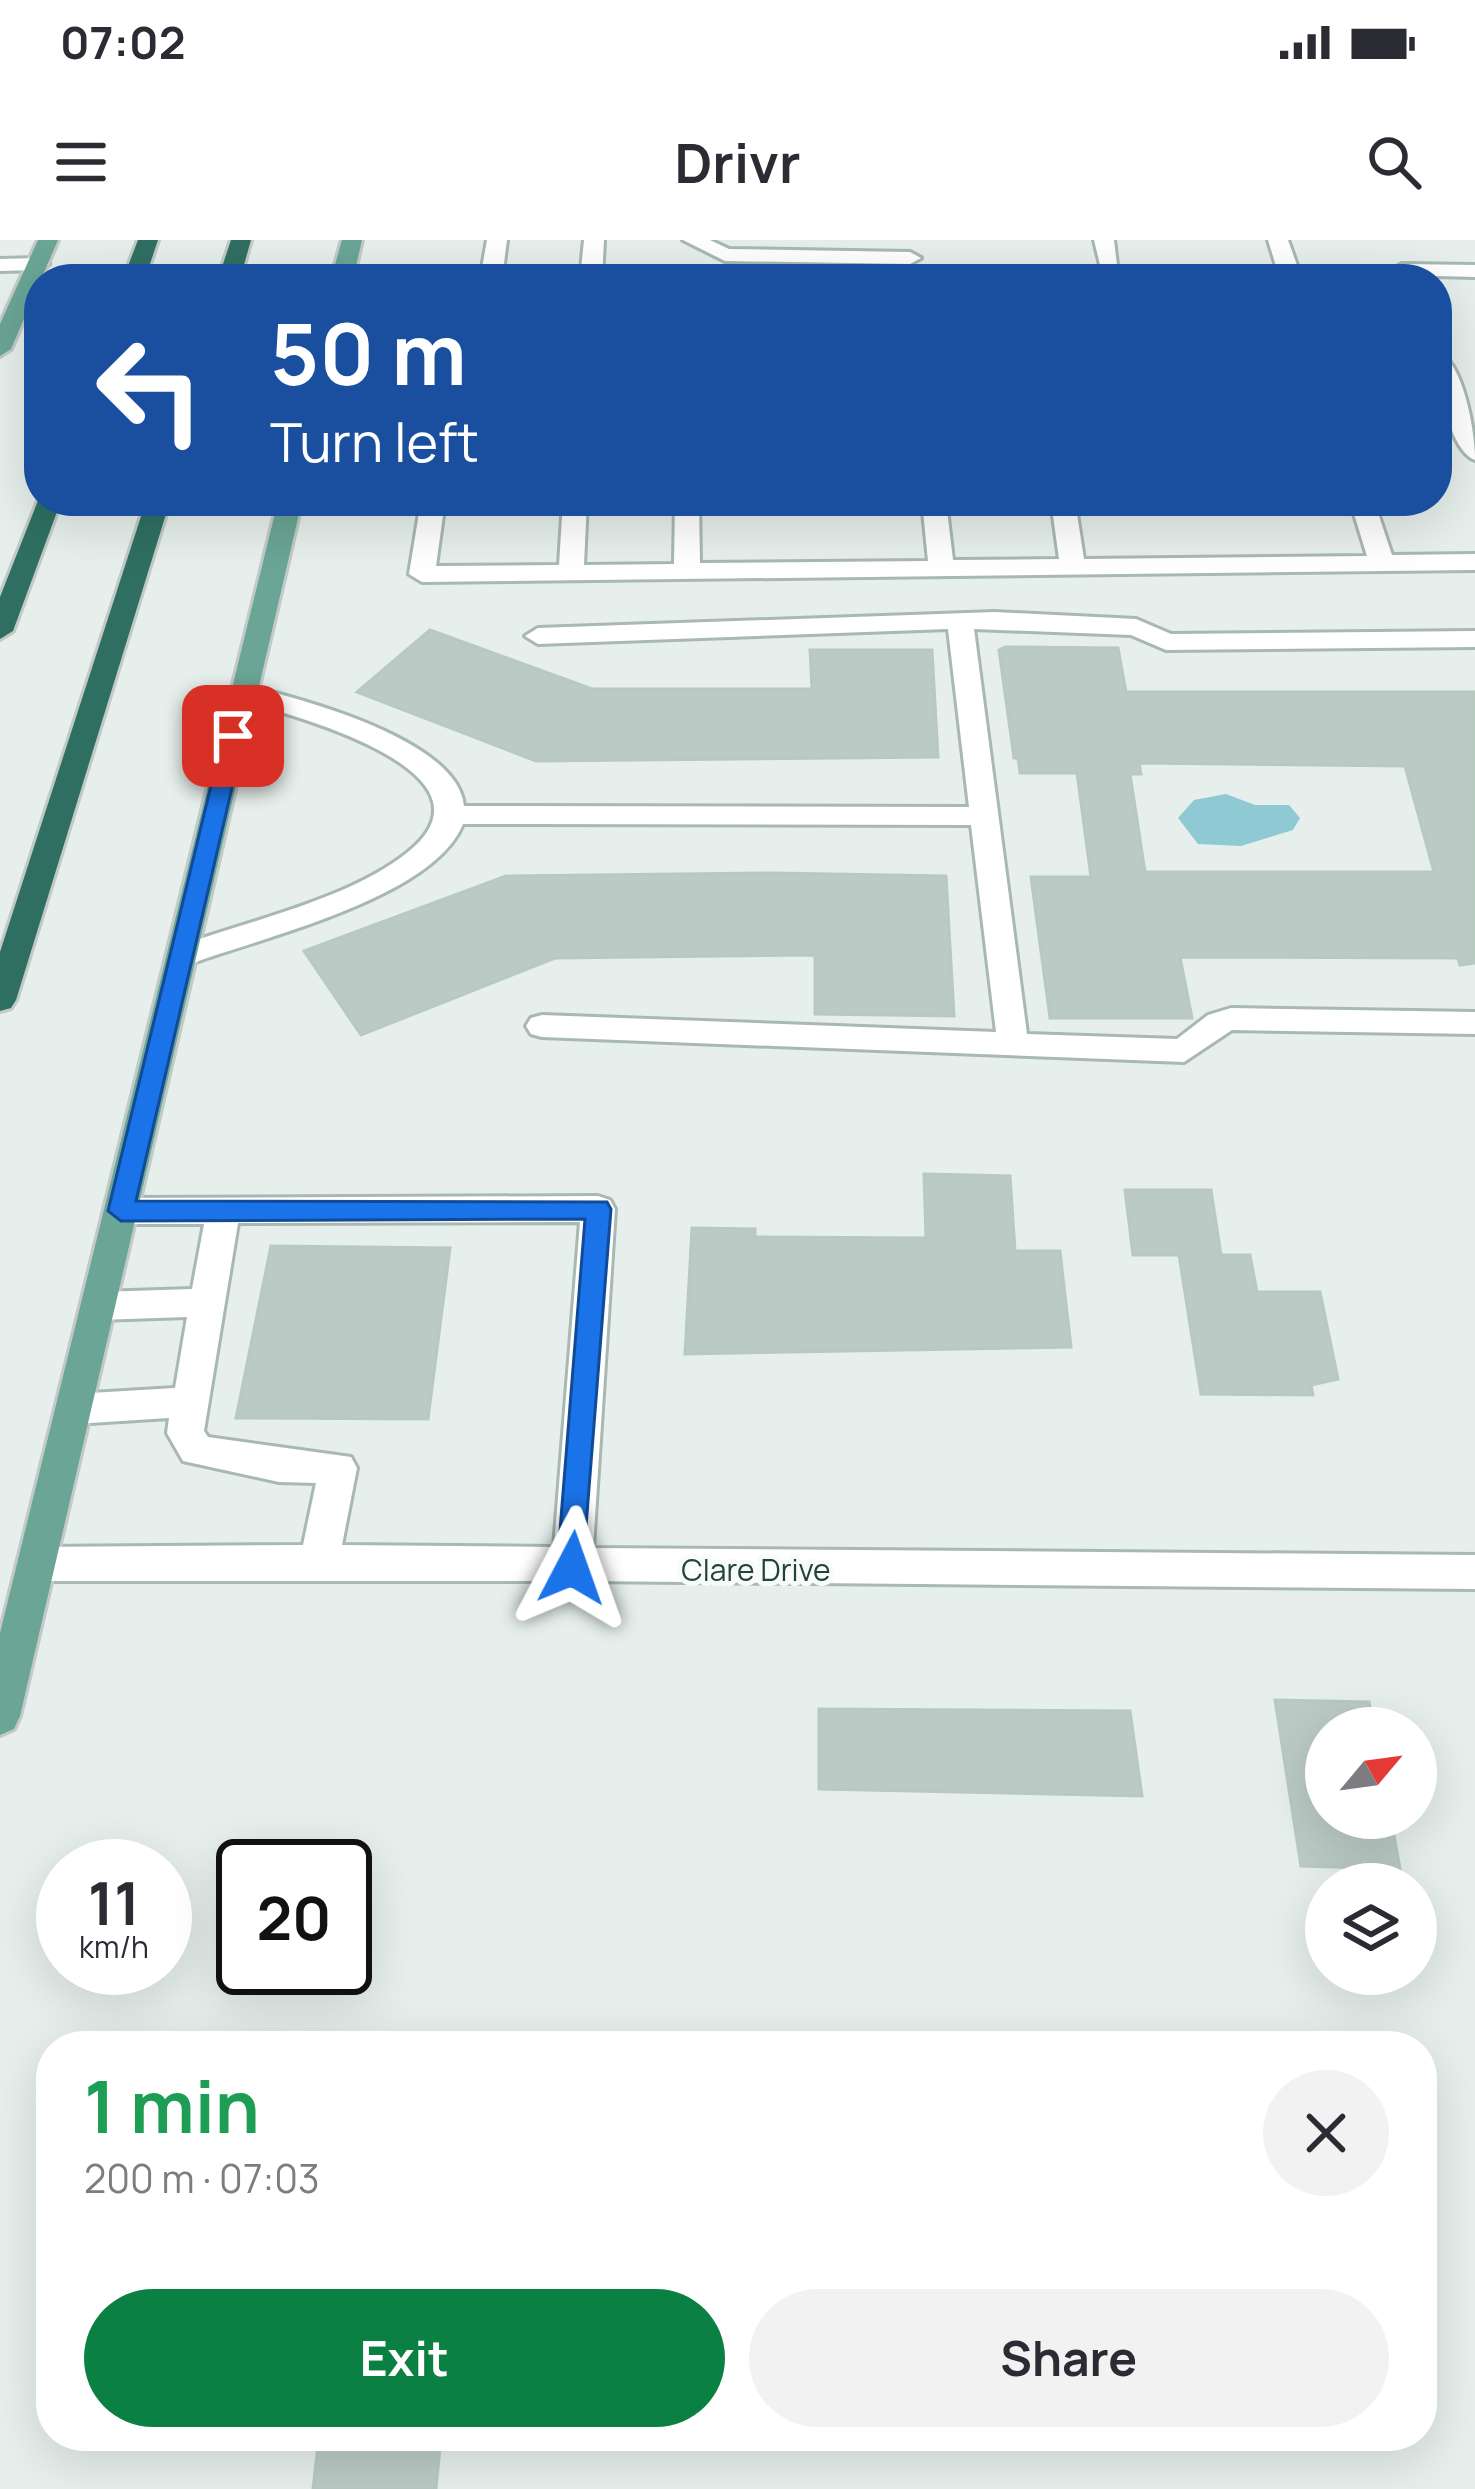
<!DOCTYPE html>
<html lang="en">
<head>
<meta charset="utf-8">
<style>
	:root { --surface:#fff; --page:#f2f2f3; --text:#2b2b33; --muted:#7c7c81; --accent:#0b8043 }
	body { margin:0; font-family:Manrope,sans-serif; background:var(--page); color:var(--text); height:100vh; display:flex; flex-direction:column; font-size:45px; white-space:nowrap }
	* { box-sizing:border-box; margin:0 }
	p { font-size:39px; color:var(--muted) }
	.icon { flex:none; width:66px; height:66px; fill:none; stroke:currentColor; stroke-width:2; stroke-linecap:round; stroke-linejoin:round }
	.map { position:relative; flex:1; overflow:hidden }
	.drawer { position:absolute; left:36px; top:1791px; width:1401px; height:420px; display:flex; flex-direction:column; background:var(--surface); border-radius:48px; box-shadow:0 12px 48px #0002 }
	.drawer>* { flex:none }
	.banner { position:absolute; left:24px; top:24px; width:1428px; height:252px; border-radius:48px; box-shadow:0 12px 48px #0002; background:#1a4fa0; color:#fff; overflow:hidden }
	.needle { width:78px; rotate:61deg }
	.buttons { position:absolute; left:1305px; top:1467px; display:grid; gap:24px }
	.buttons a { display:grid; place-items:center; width:132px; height:132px; border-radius:50%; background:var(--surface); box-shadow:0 12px 48px #0002; font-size:60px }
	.speed { position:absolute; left:36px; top:1599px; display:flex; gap:24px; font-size:60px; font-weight:700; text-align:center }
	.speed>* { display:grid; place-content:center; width:156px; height:156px; border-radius:50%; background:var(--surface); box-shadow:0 12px 48px #0002; line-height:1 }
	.speed small { font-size:30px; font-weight:400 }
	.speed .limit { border:6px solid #111; border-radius:18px; background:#fff; color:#111 }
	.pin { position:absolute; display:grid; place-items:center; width:102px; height:102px; color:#fff; margin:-51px; border-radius:24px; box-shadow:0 6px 18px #0006 }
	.me { position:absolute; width:132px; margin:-66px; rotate:4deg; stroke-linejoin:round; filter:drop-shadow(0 0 9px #0008) }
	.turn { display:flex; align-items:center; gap:42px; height:252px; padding:0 48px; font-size:54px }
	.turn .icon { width:156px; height:156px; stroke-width:2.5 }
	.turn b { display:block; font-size:84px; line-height:102px }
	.round { display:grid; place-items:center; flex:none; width:126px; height:126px; border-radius:63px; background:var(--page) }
	.headline { display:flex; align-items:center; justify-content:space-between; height:204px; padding:0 48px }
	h1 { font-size:72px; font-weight:700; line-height:90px; color:#1e9e55 }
	.button { display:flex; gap:24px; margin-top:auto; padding:24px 48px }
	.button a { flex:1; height:138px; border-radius:72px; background:var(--accent); color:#fff; font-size:48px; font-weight:700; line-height:138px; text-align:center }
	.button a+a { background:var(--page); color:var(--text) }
	.status { display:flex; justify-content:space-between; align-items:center; height:84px; padding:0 60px; background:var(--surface); direction:ltr }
	.status svg { height:33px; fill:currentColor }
	header { display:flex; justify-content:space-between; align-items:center; height:156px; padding:0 48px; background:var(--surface); font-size:54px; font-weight:700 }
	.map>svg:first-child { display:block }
</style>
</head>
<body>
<div class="status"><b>07:02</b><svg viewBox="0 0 49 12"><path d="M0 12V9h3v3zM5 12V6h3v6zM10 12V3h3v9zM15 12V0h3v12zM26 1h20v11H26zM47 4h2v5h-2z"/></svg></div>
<header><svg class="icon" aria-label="menu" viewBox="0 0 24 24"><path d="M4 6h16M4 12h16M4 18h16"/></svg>Drivr<svg class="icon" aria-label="search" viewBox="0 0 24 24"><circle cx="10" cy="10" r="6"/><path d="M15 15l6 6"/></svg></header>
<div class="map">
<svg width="1475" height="2249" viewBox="0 0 1475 2249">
	<rect width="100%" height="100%" fill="#e6efeb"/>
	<path fill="#8ec9d4" d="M1226,554L1255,565H1289L1300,578L1293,590L1241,606L1198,604L1178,578L1194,560Z"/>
	<g fill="#bbcac4" stroke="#b8c9c2" stroke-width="3" fill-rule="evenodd">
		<path d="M430,390L592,449H812L810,410H932L938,517L536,521L357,452Z"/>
		<path d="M1005,407L1118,408L1126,452H1475V723L1460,725L1458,718L1180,717L1192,778H1050L1031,637H1091L1077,533H1020L1018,518H1014L999,410ZM1139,523L1405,526L1434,632H1145L1130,534H1141Z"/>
		<path d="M773,633L946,636L954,776L815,774V715L555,718L361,795L304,711L506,636Z"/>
		<path d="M924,934L1010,936L1015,1011H1060L1071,1107L685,1114L692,988L755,989V997L926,998Z"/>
		<path d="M1125,950H1211L1221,1015H1250L1257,1052H1320L1338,1139L1311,1145L1313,1155L1201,1154L1179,1015H1133Z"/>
		<path d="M271,1006L450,1008L428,1179L236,1178Z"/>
		<path d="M1275,1460L1369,1462L1374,1488H1326V1578H1391L1400,1629L1301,1626Z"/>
		<path d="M819,1469L1130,1471L1142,1556L819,1549Z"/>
		<path d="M319,2196H441L436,2249H313Z"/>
	</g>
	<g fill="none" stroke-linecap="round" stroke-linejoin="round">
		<defs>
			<g id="minor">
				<path d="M487,0H507L502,39H480Z"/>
				<path d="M584,0H604L602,39H580Z"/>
				<path d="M683,0H710L729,9L910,12L921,18L910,24L725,21Z"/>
				<path d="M1094,0H1114L1118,33H1102Z"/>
				<path d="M1268,0H1288L1302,39H1280Z"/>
				<path d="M0,19L38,18L49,24L38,30L0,31Z"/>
				<path d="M1402,24L1475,25V37L1394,35L1391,30Z"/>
				<path d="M1437,111C1464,122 1475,193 1475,220C1448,210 1437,138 1437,111Z"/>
				<path d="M421,261H445L436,326L559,325L563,261H587L584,325L674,324L675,261H699L700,323L928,321L922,261H946L953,320L1059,319L1051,261H1075L1084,319L1367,316L1350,261H1374L1392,315L1475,314V330L422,342L409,334Z"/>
				<path d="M995,372L1136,379L1171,394L1475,391V407L1166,410L1131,395L974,389L1027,794L1177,799L1208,775L1231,768L1475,772V794L1232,790L1184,822L542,797L531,794L526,786L531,778L542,775L996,792L971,585L463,584C433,658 263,697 193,723H171L167,716L171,709C243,682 349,660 408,612C509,531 288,473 234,459L230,453L234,447L244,445C298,458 458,499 464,566L969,567L948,389L538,404L525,396L538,388Z"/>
				<path d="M598,956L610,960L615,969L593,1308L1475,1315V1349L582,1341L572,1345L561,1341H36L22,1336L17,1324L22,1312L36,1307L303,1305L316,1243L279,1242L183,1221L167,1193L169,1178L74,1184L61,1180L56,1169L61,1158L74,1154L175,1148L187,1077L99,1080L87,1076L81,1066L87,1056L99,1052L192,1049L204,984H121L109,980L104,971L109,962L121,958ZM580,982L554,1307L342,1305L357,1228L351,1217L208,1197L204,1191L238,983Z"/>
			</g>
			<g id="major">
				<path d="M38,0H58L11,109L0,116V84Z"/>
				<path d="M342,0H362L353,39H331Z"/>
				<path d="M278,261H302L20,1476L14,1489L0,1495V1393Z"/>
			</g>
			<g id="highway">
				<path d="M138,0H158L145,39H123Z"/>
				<path d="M231,0H251L240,39H218Z"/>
				<path d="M39,258L61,261L13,391L0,399V357Z"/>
				<path d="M146,261H170L16,760L11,768L0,771V712Z"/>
			</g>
		</defs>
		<use href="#minor" stroke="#a8b8b2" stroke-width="6"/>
		<use href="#major" stroke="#c2cac8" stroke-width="6"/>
		<use href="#highway" stroke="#c2cac8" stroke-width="6"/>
		<use href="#minor" fill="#fff" fill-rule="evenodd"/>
		<use href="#major" fill="#6aa596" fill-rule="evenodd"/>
		<use href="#highway" fill="#2f6f62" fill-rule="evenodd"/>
	</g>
	<path fill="#1a73e8" stroke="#114b97" stroke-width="3" d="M233,490L244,496L136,961L607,962L611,969L582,1337L572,1341L561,1337L557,1328L585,979L121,981L108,971L223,496Z"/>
	<g text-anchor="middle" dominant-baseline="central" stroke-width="10" stroke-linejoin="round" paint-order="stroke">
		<g font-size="30" fill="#24423a" stroke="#f7fbf9">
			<text x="756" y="1329">Clare Drive</text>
		</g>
	</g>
</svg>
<div class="buttons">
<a><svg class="needle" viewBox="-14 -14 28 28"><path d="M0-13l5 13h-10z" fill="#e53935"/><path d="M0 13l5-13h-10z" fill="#7c7c81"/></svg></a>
<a><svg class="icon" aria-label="layers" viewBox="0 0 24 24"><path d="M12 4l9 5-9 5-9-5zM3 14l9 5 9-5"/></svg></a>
</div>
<div class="speed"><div>11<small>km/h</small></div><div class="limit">20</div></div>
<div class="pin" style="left:233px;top:496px;background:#d93025"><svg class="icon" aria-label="arrive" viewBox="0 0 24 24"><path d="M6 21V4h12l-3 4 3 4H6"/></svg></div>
<svg class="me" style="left:572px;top:1328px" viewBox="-20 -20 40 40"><path d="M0-17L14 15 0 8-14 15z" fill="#1a73e8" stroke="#fff" stroke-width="4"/></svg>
<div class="banner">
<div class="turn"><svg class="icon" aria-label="left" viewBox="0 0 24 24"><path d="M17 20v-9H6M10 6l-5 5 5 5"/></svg><div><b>50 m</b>Turn left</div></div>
</div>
<section class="drawer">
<div class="headline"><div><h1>1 min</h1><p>200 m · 07:03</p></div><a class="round"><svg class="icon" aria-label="close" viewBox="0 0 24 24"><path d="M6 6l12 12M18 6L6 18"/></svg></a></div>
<div class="button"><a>Exit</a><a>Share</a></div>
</section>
</div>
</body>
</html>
